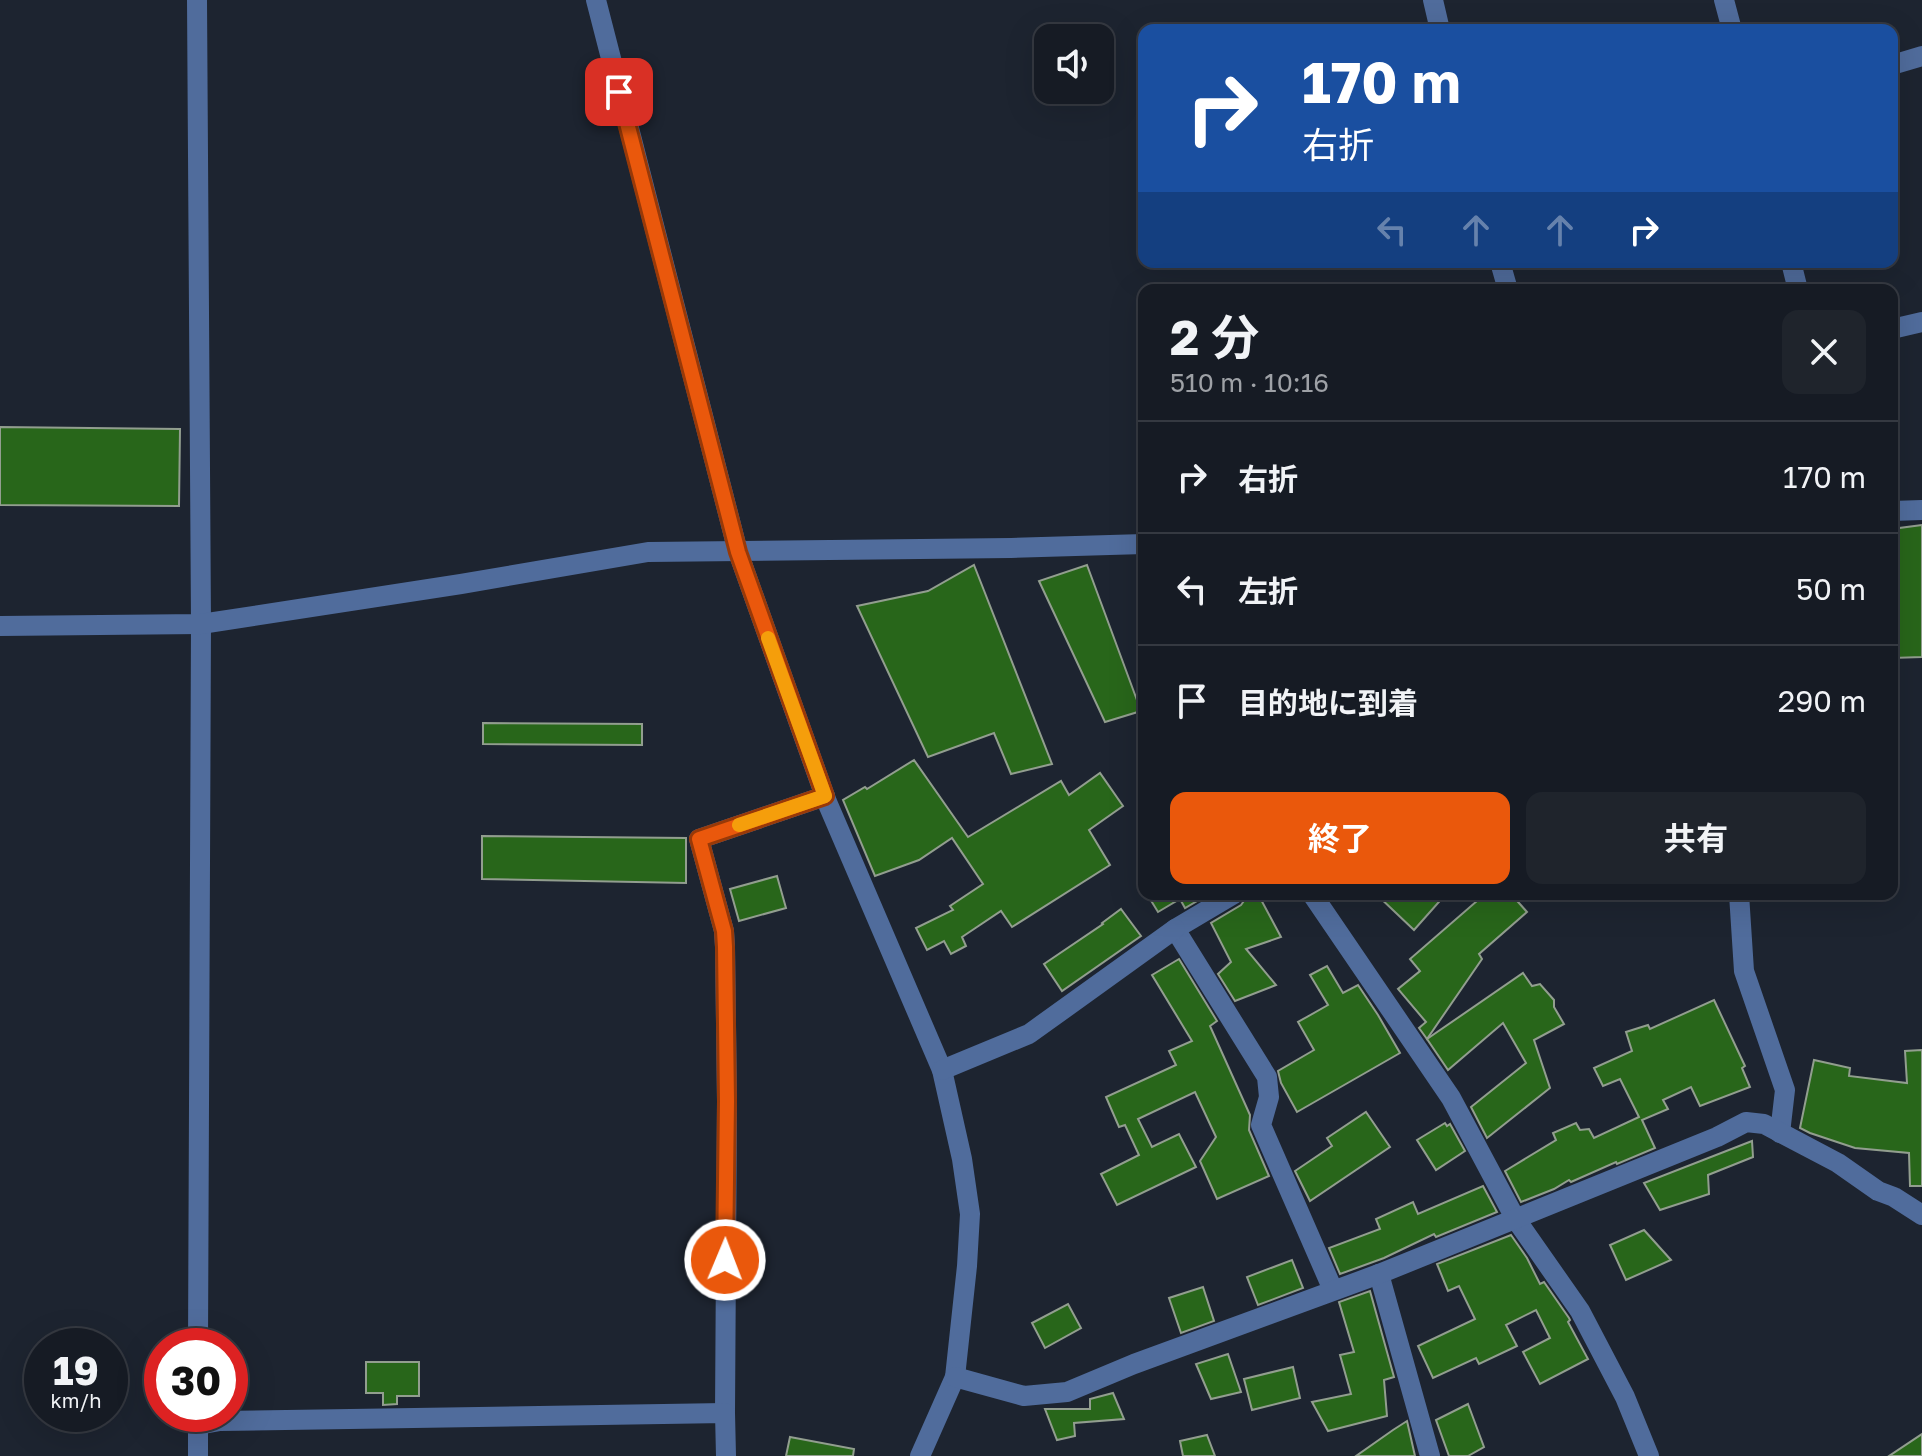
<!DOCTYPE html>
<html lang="ja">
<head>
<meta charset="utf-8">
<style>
	:root { --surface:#161b24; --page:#1f242c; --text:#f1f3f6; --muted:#9ea1a6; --line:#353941; --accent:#ea580c }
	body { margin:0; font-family:"Golos Text","Noto Sans JP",sans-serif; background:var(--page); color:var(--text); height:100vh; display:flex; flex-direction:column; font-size:30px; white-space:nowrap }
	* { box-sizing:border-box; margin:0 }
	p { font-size:26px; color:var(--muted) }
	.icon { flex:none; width:44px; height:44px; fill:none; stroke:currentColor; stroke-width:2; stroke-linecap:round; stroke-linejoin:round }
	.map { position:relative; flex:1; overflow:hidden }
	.details { position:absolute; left:1138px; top:284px; width:760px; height:616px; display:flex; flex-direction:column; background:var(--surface); border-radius:16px; box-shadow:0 8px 32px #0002,0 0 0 2px var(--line) }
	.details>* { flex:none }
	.hud { position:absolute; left:1138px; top:24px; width:760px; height:244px; border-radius:16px; box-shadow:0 8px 32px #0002,0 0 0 2px var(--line); background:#1a4fa0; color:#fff; overflow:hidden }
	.fabs { position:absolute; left:1034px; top:24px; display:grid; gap:16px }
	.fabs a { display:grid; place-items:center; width:80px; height:80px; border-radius:16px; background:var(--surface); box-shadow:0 8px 32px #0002,0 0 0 2px var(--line); font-size:40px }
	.speed { position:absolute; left:24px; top:1328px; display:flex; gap:16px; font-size:40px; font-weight:700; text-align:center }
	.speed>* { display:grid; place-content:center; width:104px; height:104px; border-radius:50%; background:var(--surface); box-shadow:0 8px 32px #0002,0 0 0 2px var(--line); line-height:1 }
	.speed small { font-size:20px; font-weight:400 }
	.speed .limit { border:12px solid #d22; background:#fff; color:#111 }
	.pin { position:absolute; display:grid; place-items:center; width:68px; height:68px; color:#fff; margin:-34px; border-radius:16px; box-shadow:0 4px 12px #0006 }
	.me { position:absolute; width:88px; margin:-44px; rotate:1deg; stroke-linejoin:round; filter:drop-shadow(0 0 6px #0008) }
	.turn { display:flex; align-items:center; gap:28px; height:168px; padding:0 32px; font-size:36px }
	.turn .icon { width:104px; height:104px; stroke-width:2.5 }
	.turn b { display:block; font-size:56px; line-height:68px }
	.lanes { display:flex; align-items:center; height:76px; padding:0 32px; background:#0003; justify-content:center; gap:40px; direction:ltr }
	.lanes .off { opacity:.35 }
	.round { display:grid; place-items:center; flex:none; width:84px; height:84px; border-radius:16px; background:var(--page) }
	.overview { display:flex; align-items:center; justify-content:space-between; height:136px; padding:0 32px }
	h1 { font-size:48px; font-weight:700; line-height:60px }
	.button { display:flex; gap:16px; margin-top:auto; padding:16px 32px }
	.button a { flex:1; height:92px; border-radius:16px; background:var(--accent); color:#fff; font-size:32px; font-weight:700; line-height:92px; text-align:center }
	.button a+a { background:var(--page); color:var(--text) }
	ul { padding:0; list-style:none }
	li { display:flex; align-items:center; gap:24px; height:112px; padding:0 32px; border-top:2px solid var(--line) }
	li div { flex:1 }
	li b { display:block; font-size:30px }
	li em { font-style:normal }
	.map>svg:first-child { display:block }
</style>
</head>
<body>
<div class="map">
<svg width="1922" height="1456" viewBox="0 0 1922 1456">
	<rect width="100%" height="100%" fill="#1d2430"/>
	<g fill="#28661a" stroke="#929e8f" stroke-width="2">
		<path d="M0,427L180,429L179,506L0,505Z"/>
		<path d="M1922,525V657L1892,658V529Z"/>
		<path d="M974,565L1052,764L1011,774L994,733L928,757L857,606L928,591Z"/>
		<path d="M1087,565L1141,711L1105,722L1039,581Z"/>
		<path d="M483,723L642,724V745L483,744Z"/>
		<path d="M914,760L968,837L1061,781L1069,795L1100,773L1123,806L1089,830L1110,865L1012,927L1001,911L962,937L966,946L951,954L944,941L927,950L916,928L953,910L950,906L983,884L952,838L919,860L875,876L843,800L865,787L867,789Z"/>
		<path d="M482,836L686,838V883L482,879Z"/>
		<path d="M777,876L786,908L739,921L730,889Z"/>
		<path d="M1147,894H1209L1185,908L1180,899L1158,912Z"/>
		<path d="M1249,894H1258L1281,937L1246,949L1276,985L1235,1001L1218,974L1231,962L1211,923L1241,905Z"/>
		<path d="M1376,894H1446L1414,930Z"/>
		<path d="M1485,894H1511L1527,912L1479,954L1482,959L1427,1039L1419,1028L1426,1022L1398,989L1420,971L1410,959Z"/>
		<path d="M1121,909L1141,936L1062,991L1044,964L1103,924L1102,923Z"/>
		<path d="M1179,959L1217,1021L1210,1026L1250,1115L1249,1130L1269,1176L1217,1199L1200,1161L1216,1137L1195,1092L1138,1119L1152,1147L1179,1134L1196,1167L1117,1205L1101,1174L1139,1155L1125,1125L1119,1127L1106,1097L1176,1065L1169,1051L1192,1041L1152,975Z"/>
		<path d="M1327,966L1343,993L1358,985L1378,1015L1400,1053L1297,1112L1281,1083L1278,1071L1314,1050L1298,1022L1328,1005L1310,975Z"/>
		<path d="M1523,973L1532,986L1540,984L1554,1000V1007L1564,1024L1534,1040L1550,1088L1487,1138L1471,1107L1526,1063L1503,1023L1448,1070L1427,1039Z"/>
		<path d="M1714,1000L1745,1066L1742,1068L1750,1087L1700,1106L1691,1087L1663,1100L1668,1109L1642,1120L1655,1148L1617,1164L1616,1162L1571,1182L1569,1180L1554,1189L1521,1202L1505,1171L1556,1140L1553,1133L1576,1123L1580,1130L1589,1129L1594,1138L1639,1117L1620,1079L1603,1086L1594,1068L1632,1051L1626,1032L1648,1025L1650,1029Z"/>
		<path d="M1922,1050V1186H1910L1909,1153L1855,1148L1810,1133L1800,1128L1814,1060L1850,1068L1849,1076L1907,1083L1905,1051Z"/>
		<path d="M1366,1112L1390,1147L1310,1201L1295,1171L1332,1146L1327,1138Z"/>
		<path d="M1445,1123L1447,1126L1450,1124L1465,1151L1436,1170L1417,1140Z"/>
		<path d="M1752,1141L1753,1157L1708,1175L1709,1194L1660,1210L1644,1183Z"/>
		<path d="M1483,1186L1497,1212L1436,1237L1434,1234L1384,1258L1340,1274L1329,1248L1380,1229L1376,1219L1413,1202L1418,1214Z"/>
		<path d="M1644,1230L1671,1260L1626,1280L1610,1245Z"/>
		<path d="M1511,1235L1527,1258L1540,1284L1544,1282L1569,1318L1570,1320L1568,1322L1588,1359L1540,1384L1523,1352L1550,1338L1536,1310L1506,1325L1517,1346L1479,1364L1476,1358L1433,1378L1418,1346L1475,1319L1459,1286L1448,1291L1437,1264Z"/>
		<path d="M1292,1260L1303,1288L1258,1305L1247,1277Z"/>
		<path d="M1203,1287L1214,1321L1181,1333L1169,1298Z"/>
		<path d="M1370,1291L1394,1377L1384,1380L1387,1416L1328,1431L1312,1402L1351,1394L1340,1355L1354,1352L1339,1302Z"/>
		<path d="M1068,1304L1081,1328L1045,1348L1032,1323Z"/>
		<path d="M1228,1354L1241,1392L1211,1399L1196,1364Z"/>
		<path d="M366,1362H419V1396H397V1404L383,1405V1393H366Z"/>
		<path d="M1293,1367L1300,1398L1252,1410L1244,1379Z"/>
		<path d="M1113,1393L1124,1419L1074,1423L1075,1436L1057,1440L1045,1409H1090V1399Z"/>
		<path d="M1468,1404L1484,1447L1468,1456H1449L1436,1420Z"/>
		<path d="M1407,1421L1415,1456H1356L1393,1430Z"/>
		<path d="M1922,1434V1456H1889Z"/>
		<path d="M1207,1435L1215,1456H1183L1180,1441Z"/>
		<path d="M790,1437L854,1449L853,1456H786Z"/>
	</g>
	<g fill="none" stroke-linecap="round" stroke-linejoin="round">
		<g stroke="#506c9c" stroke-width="20">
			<path d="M197,0L201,624L198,1346"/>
			<path d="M596,0L738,552L827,802L942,1070L962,1159L970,1214L967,1266L955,1377L920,1456"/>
			<path d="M1433,0L1440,30"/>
			<path d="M1724,0L1732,30"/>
			<path d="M1892,65L1922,56"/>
			<path d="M1500,262L1508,290"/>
			<path d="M1791,262L1798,290"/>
			<path d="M1892,329L1922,322"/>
			<path d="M1892,511L1922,510"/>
			<path d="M0,626L201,624L461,584L648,552L1011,548L1144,544"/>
			<path d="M1234,894L1175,929L1267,1077L1269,1097L1261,1125L1333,1290"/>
			<path d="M1312,894L1451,1098L1515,1218L1580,1311L1625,1397L1649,1456"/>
			<path d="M1739,894L1744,971L1785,1090L1780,1133"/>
			<path d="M942,1070L1029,1034L1175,929"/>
			<path d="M1379,1274L1430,1456"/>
			<path d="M955,1377L1024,1396L1067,1392L1134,1364L1379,1274L1717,1137L1746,1122L1764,1124L1838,1163L1878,1191L1894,1197L1922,1215"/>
			<path d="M725,1413L727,1101L725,947L724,931L699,839L825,796"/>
			<path d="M198,1425L220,1421L725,1413L726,1456"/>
			<path d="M198,1456V1414"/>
		</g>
	</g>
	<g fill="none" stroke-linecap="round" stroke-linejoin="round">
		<defs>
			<path id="route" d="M619,92L738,552L825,796L699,839L724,931L725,947L727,1101L725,1260"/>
		</defs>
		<use href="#route" stroke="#983908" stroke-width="20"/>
		<use href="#route" stroke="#ea580c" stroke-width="14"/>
		<path stroke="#f59e0b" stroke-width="14" d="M739,825L825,796L768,638"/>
	</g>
</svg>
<div class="fabs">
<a><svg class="icon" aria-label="sound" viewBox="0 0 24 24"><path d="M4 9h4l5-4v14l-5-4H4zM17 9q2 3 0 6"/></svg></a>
</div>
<div class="speed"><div>19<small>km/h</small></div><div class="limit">30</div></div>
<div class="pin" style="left:619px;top:92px;background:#d93025"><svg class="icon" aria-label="arrive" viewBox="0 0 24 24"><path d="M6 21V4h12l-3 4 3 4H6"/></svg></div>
<svg class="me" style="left:725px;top:1260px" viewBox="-20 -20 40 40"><circle r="17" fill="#ea580c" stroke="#fff" stroke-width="3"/><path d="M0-11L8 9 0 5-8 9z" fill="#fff"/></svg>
<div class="hud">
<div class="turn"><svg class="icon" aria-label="right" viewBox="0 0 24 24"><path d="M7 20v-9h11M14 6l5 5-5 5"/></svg><div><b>170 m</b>右折</div></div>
<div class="lanes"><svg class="icon off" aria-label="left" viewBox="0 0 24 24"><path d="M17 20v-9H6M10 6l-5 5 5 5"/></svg><svg class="icon off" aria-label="ahead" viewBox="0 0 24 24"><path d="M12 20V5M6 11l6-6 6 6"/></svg><svg class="icon off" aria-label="ahead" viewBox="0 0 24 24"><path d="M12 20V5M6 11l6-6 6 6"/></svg><svg class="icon" aria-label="right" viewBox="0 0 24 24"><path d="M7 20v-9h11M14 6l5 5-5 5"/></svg></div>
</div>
<section class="details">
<div class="overview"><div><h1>2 分</h1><p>510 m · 10:16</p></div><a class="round"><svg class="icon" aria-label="close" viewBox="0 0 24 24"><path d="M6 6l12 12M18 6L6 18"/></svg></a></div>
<ul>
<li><svg class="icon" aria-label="right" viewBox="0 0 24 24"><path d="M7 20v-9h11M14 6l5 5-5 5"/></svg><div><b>右折</b></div><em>170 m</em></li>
<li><svg class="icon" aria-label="left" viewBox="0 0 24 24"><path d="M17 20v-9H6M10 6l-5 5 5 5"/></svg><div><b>左折</b></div><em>50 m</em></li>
<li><svg class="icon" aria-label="arrive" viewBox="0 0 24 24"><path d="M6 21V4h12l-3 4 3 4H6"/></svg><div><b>目的地に到着</b></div><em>290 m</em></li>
</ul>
<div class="button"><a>終了</a><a>共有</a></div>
</section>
</div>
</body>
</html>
